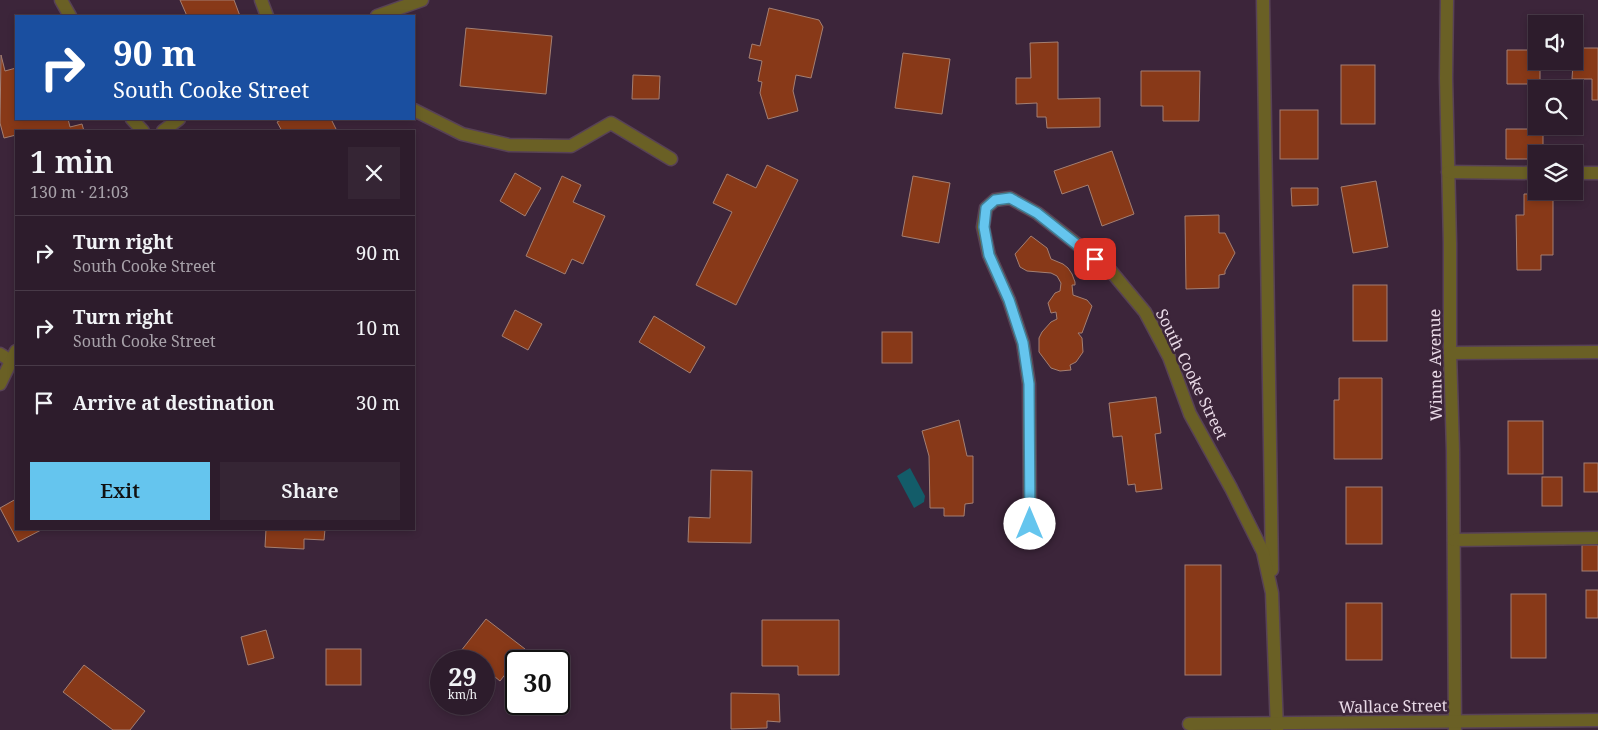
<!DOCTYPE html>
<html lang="en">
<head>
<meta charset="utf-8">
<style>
	:root { --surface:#2d1c2c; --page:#352534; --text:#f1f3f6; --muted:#a7a1a9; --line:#483a48; --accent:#65c5ee }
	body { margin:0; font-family:"Noto Serif",serif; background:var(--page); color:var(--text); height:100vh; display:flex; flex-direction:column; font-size:19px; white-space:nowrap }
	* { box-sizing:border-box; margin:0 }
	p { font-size:16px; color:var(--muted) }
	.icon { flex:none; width:28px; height:28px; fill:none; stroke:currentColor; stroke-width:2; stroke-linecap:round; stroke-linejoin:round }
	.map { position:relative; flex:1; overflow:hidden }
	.details { position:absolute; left:15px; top:130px; width:400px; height:400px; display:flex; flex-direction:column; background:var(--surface); border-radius:0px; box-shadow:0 2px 8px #0003,0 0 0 1px var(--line) }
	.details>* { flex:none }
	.banner { position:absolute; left:15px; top:15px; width:400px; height:105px; border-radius:0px; box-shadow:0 2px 8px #0003,0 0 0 1px var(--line); background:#1a4fa0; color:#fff; overflow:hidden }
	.tools { position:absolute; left:1528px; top:15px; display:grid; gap:10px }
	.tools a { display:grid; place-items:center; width:55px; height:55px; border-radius:0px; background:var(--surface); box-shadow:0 2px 8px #0003,0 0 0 1px var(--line); font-size:25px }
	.speed { position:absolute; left:430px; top:650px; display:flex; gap:10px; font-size:25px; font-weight:700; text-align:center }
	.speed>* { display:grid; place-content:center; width:65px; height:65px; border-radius:50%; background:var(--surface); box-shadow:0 2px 8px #0003,0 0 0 1px var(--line); line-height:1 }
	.speed small { font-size:12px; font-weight:400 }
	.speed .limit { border:2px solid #111; border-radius:8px; background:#fff; color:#111 }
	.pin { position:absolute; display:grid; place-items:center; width:42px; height:42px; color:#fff; margin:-21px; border-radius:10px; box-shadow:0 2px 8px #0006 }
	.me { position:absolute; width:55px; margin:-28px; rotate:0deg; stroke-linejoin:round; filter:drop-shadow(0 0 4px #0008) }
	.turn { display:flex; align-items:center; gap:18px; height:105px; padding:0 15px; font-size:22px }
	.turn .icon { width:65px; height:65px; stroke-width:2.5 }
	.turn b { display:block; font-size:35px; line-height:42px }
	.round { display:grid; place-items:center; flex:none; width:52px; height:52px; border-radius:0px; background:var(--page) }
	.headline { display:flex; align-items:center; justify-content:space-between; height:85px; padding:0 15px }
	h1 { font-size:30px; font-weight:600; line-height:38px }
	.cta { display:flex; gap:10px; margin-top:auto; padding:10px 15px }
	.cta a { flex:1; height:58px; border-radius:0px; background:var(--accent); color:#111; font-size:20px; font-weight:600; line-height:58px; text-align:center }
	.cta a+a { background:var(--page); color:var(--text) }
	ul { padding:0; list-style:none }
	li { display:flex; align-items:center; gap:15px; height:75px; padding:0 15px; border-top:1px solid var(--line) }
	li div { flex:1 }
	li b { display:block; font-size:19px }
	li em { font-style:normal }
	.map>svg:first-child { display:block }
</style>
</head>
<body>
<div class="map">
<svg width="1598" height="730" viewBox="0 0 1598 730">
	<rect width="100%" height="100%" fill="#3c253a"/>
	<path fill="#135c69" d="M910,468L925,496L924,502L914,508L897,476Z"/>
	<g fill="#883918" stroke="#a47f72">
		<path d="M180,0H234L240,16H187Z"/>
		<path d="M769,8L819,20L823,27L811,78L796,75L793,91L798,111L768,119L760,93L762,82L758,81L762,61L749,58L752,44L760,46Z"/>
		<path d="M466,28L552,36L546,94L460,86Z"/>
		<path d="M1058,42V99L1100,98V127L1047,128L1046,117H1037V103L1016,104V78H1031L1030,43Z"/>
		<path d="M1574,48H1598V100H1592V79H1572Z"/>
		<path d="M1507,50H1536V61H1540V84H1507Z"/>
		<path d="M903,53L950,59L942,114L895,108Z"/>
		<path d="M1,55L5,71L16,68V119H68L70,127L82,124L84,131H16V135L4,138L0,123Z"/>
		<rect x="1341" y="65" width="34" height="59"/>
		<path d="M1141,71H1200L1199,121H1163V106H1141Z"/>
		<path d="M633,75L660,76L659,99H632Z"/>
		<rect x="1280" y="110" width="38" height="49"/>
		<path d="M283,119H331L337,131H282L277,122Z"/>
		<path d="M1506,129H1543V154H1536V159H1506Z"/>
		<path d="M1112,151L1134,214L1102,226L1088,185L1062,194L1054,171Z"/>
		<path d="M767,165L798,180L736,305L696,285L732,212L713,203L727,174L756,188Z"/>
		<path d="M515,173L541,188L525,216L500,201Z"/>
		<path d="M562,176L581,185L573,202L605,216L583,264L572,259L565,274L526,256Z"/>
		<path d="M913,176L950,183L939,243L902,236Z"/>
		<path d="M1376,181L1388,247L1353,253L1341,187Z"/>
		<path d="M1291,188H1318V205L1292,206Z"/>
		<path d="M1524,194H1553V255H1541V270H1517L1516,215H1524Z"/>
		<path d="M1219,215V233H1225L1235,253L1225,271V274L1219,275V288L1186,289L1185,216Z"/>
		<path d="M1031,236L1047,248L1051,259L1063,264L1068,268L1072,274L1075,282V285H1072L1073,295L1087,300L1092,306L1082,333H1078L1082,338L1083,352L1076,362L1070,365L1071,370L1060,371L1051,368L1039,352V338L1042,332L1051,322L1057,319L1056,312L1051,313L1048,303L1055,293L1060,291L1061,283L1057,276L1051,273L1027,271L1020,267L1015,254Z"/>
		<rect x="1353" y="285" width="34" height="56"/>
		<path d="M515,310L542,324L528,350L502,336Z"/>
		<path d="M654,316L705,347L690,373L639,342Z"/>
		<rect x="882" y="332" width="30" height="31"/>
		<path d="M1339,378H1382V459H1334V400H1339Z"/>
		<path d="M1156,397L1161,433L1155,434L1162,489L1136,492L1135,484L1128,485L1122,436L1113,437L1109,403Z"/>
		<path d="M959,420L967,456H973V503L965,504L964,516H944V508H930L929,456L922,431Z"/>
		<rect x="1508" y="421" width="35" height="53"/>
		<rect x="1584" y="463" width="14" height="29"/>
		<path d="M711,470L752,471L751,543L688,542L689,517L710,518Z"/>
		<rect x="1542" y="477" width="20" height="29"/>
		<rect x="1346" y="487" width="36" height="57"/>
		<path d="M16,499V529H43L18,542L0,508Z"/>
		<path d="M266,529H325L324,540L304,539V549L265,547Z"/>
		<rect x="1582" y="545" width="16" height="26"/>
		<rect x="1185" y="565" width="36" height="110"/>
		<rect x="1586" y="590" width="12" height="28"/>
		<rect x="1511" y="594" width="35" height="64"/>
		<rect x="1346" y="603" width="36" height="57"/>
		<path d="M486,619L525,649L500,681L484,668V661H453Z"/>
		<path d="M762,620H839V675H798V666H762Z"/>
		<path d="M266,630L274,658L248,665L241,637Z"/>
		<rect x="326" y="649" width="35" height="36"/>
		<path d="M84,665L145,711L130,730H113L63,692Z"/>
		<path d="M731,693L779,694L780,722L767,721V728L731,729Z"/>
	</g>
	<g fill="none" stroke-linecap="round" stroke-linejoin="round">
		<defs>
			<g id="minor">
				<path d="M61,0L70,16"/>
				<path d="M261,0L267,16"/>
				<path d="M1263,0L1272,570"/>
				<path d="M1447,0L1446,78L1450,243V353L1453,450L1455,730"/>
				<path d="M377,16L422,0"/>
				<path d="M414,110L462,134L509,145L571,146L611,123L671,159"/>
				<path d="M132,119L143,131"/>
				<path d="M163,131L179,119"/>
				<path d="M1448,172L1536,173"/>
				<path d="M1574,173H1598"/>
				<path d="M1450,353L1598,352"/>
				<path d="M0,354L11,361H16"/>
				<path d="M0,384L16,351"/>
				<path d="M1030,524L1029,384L1023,343L1009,300L989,255L983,227L986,208L995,200L1010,198L1037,213L1110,270L1145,312L1169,357L1190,414L1231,488L1263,552L1272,593L1277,730"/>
				<path d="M1454,540L1598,538"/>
				<path d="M1189,724L1598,720"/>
			</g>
		</defs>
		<use href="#minor" stroke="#584256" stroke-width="15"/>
		<use href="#minor" stroke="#6a6025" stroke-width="12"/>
	</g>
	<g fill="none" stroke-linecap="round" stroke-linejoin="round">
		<defs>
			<path id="route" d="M1030,524L1029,384L1023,343L1009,300L989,255L984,227L986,208L995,200L1010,198L1037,213L1095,259"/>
		</defs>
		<use href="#route" stroke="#42809b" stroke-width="12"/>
		<use href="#route" stroke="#65c5ee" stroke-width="9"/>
	</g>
	<g text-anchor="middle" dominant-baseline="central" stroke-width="5" stroke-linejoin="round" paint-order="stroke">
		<g font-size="16" fill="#e9dae7" stroke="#3c253a">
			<text transform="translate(1435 365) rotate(-91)">Winne Avenue</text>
			<text transform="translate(1192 374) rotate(64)">South Cooke Street</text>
			<text transform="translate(1393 706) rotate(-1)">Wallace Street</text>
		</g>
	</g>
</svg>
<div class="tools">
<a><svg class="icon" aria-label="sound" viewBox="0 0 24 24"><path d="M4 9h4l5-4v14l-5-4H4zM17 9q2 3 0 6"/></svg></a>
<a><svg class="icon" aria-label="search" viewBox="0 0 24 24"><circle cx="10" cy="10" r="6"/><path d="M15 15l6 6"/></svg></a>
<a><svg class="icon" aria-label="layers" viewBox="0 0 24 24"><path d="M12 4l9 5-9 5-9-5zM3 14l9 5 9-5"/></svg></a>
</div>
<div class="speed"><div>29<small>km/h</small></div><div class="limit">30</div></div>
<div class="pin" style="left:1095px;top:259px;background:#d93025"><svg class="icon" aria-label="arrive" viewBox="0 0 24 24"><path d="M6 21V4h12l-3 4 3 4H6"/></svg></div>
<svg class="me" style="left:1030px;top:524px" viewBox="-20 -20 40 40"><circle r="19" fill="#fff"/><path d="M0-13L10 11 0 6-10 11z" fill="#65c5ee"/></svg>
<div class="banner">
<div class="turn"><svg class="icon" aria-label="right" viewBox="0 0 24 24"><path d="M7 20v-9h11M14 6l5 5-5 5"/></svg><div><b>90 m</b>South Cooke Street</div></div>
</div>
<section class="details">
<div class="headline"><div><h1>1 min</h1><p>130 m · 21:03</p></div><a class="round"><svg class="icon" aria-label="close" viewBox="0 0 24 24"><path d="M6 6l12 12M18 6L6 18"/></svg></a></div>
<ul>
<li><svg class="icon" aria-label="right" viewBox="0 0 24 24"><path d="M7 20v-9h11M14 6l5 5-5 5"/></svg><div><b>Turn right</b><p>South Cooke Street</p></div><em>90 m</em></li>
<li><svg class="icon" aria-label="right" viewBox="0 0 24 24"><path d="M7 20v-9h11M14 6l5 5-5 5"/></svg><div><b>Turn right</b><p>South Cooke Street</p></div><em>10 m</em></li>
<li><svg class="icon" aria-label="arrive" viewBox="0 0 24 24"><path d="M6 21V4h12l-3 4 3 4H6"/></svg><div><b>Arrive at destination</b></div><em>30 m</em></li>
</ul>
<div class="cta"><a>Exit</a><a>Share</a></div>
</section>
</div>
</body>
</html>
